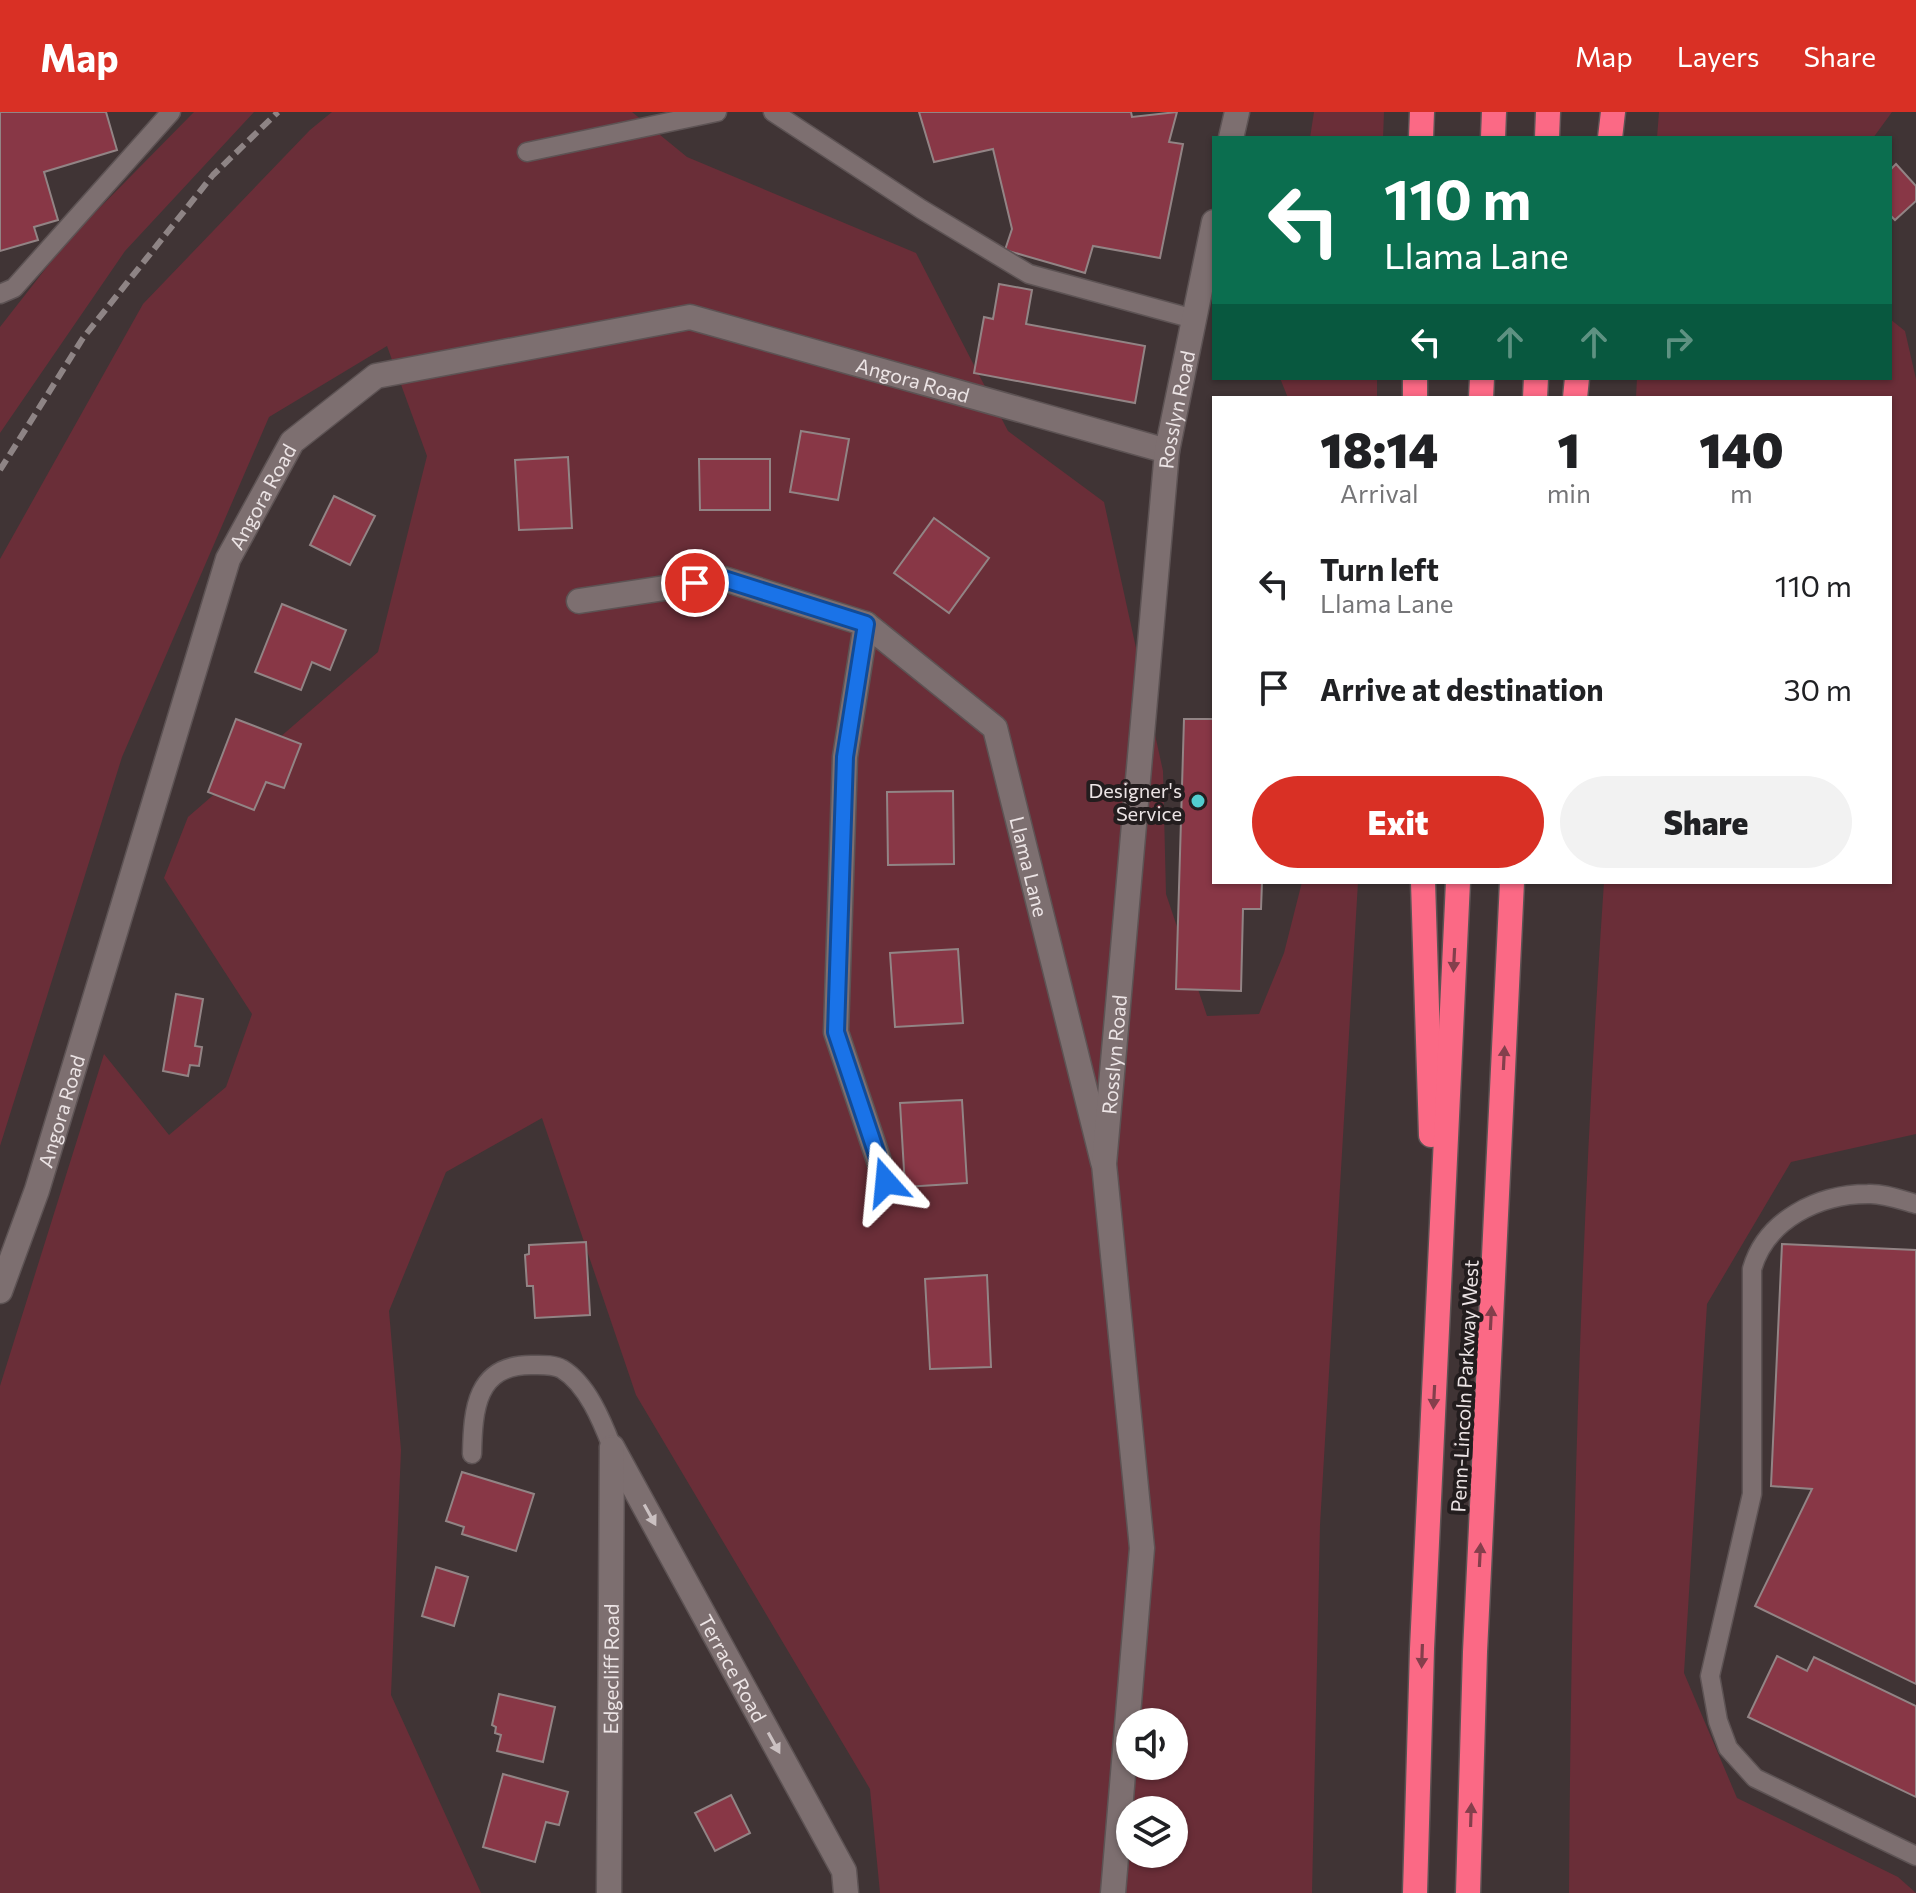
<!DOCTYPE html>
<html lang="en">
<head>
<meta charset="utf-8">
<style>
	:root { --surface:#fff; --page:#f2f2f2; --text:#202124; --muted:#757577; --accent:#d93025 }
	body { margin:0; font-family:Commissioner,sans-serif; background:var(--page); color:var(--text); height:100vh; display:flex; flex-direction:column; font-size:30px; white-space:nowrap }
	* { box-sizing:border-box; margin:0 }
	p { font-size:26px; color:var(--muted) }
	.icon { flex:none; width:44px; height:44px; fill:none; stroke:currentColor; stroke-width:2; stroke-linecap:round; stroke-linejoin:round }
	.map { position:relative; flex:1; overflow:hidden }
	.drawer { position:absolute; left:1212px; top:284px; width:680px; height:488px; display:flex; flex-direction:column; background:var(--surface); border-radius:0px; box-shadow:0 2px 6px #0004 }
	.drawer>* { flex:none }
	.hud { position:absolute; left:1212px; top:24px; width:680px; height:244px; border-radius:0px; box-shadow:0 2px 6px #0004; background:#0b6e4f; color:#fff; overflow:hidden }
	.fabs { position:absolute; left:1116px; top:1596px; display:grid; gap:16px }
	.fabs a { display:grid; place-items:center; width:72px; height:72px; border-radius:50%; background:var(--surface); box-shadow:0 2px 6px #0004; font-size:40px }
	.pin { position:absolute; display:grid; place-items:center; width:68px; height:68px; color:#fff; margin:-34px; border:4px solid #fff; border-radius:50%; box-shadow:0 2px 8px #0007 }
	.me { position:absolute; width:88px; margin:-44px; rotate:342deg; stroke-linejoin:round; filter:drop-shadow(0 0 6px #0008) }
	.turn { display:flex; align-items:center; gap:28px; height:168px; padding:0 40px; font-size:36px }
	.turn .icon { width:104px; height:104px; stroke-width:2.5 }
	.turn b { display:block; font-size:56px; line-height:68px }
	.lanes { display:flex; align-items:center; height:76px; padding:0 40px; background:#0003; justify-content:center; gap:40px; direction:ltr }
	.lanes .off { opacity:.35 }
	.eta { display:flex; justify-content:space-evenly; align-items:center; height:136px; text-align:center }
	.eta b { font-size:48px; font-weight:800; line-height:56px }
	.action { display:flex; gap:16px; margin-top:auto; padding:16px 40px }
	.action a { flex:1; height:92px; border-radius:48px; background:var(--accent); color:#fff; font-size:32px; font-weight:800; line-height:92px; text-align:center }
	.action a+a { background:var(--page); color:var(--text) }
	ul { padding:0; list-style:none }
	li { display:flex; align-items:center; gap:24px; height:104px; padding:0 40px }
	li div { flex:1 }
	li b { display:block; font-size:30px }
	li em { font-style:normal }
	header { display:flex; align-items:center; gap:48px; box-sizing:border-box; height:112px; padding:0 40px; background:var(--accent); color:#fff }
	header strong { font-size:38px }
	nav { display:flex; gap:44px; margin-inline-start:auto; font-size:28px }
	.map>svg:first-child { display:block }
</style>
</head>
<body>
<header>
<strong>Map</strong>
<nav><a>Map</a><a>Layers</a><a>Share</a></nav>
</header>
<div class="map">
<svg width="1916" height="1781" viewBox="0 0 1916 1781">
	<rect width="100%" height="100%" fill="#403435"/>
	<g fill="#6a2e38" fill-rule="evenodd">
		<path d="M194,0H254L125,139L0,321V215L68,128Z"/>
		<path d="M332,0H632L687,45L916,141L1008,319L1104,390L1163,659L1166,782L1207,904L1259,902L1284,841L1302,770H1358L1320,1413L1312,1781H880L870,1677L636,1283L542,1006L446,1060L389,1199L401,1338L391,1583L481,1781H0V1274L104,942L169,1023L226,975L252,902L164,766L188,705L378,540L427,344L387,234L269,305L122,645L0,1034V447L143,192L310,18ZM1130,1610H1174V1654H1130ZM1130,1698H1174V1742H1130Z"/>
		<path d="M1314,0H1384L1383,26H1310Z"/>
		<path d="M1659,0H1892L1873,26H1657Z"/>
		<path d="M1890,207L1905,219L1916,267V1022L1791,1050L1707,1192L1684,1561L1737,1686L1898,1765L1916,1781H1569C1571,1444 1581,1106 1604,770H1890V286H1636L1637,266H1890Z"/>
		<path d="M1280,266H1377V286H1288Z"/>
	</g>
	<g fill="#883746" stroke="#928485" stroke-width="2">
		<path d="M0,0H106L117,38L44,60L58,108L34,115L38,128L0,139Z"/>
		<path d="M919,0H1131L1132,5L1177,0L1169,30L1183,32L1160,146L1093,134L1085,161L1005,138L1012,117L993,37L934,50Z"/>
		<path d="M1896,52L1916,74V89L1895,108L1890,103V58Z"/>
		<path d="M999,172L1032,178L1026,212L1145,234L1135,291L974,261L984,205L993,207Z"/>
		<path d="M801,319L849,327L838,388L790,380Z"/>
		<path d="M568,345L572,416L519,418L515,348Z"/>
		<path d="M699,347H770V398H700Z"/>
		<path d="M334,384L375,404L350,453L310,433Z"/>
		<path d="M934,406L989,446L949,501L894,461Z"/>
		<path d="M282,492L346,518L330,558L312,550L301,578L255,560Z"/>
		<path d="M236,607L301,632L284,676L266,670L254,698L208,680Z"/>
		<path d="M1184,607H1214V770H1262L1261,797H1243L1241,879L1176,877Z"/>
		<path d="M953,679L954,752L888,753L887,680Z"/>
		<path d="M958,837L963,911L895,915L890,841Z"/>
		<path d="M176,882L203,887L195,934L202,935L199,954L190,953L188,964L163,959Z"/>
		<path d="M962,988L967,1071L905,1075L900,991Z"/>
		<path d="M586,1130L590,1203L535,1206L533,1174H527L525,1143L529,1142V1133Z"/>
		<path d="M1782,1132L1916,1138V1572L1755,1494L1812,1377L1771,1374Z"/>
		<path d="M987,1163L991,1255L930,1257L925,1167Z"/>
		<path d="M462,1360L534,1382L516,1439L462,1422L464,1415L446,1409Z"/>
		<path d="M436,1455L468,1465L454,1514L422,1504Z"/>
		<path d="M1777,1544L1807,1559L1814,1545L1916,1594V1685L1748,1605Z"/>
		<path d="M499,1582L555,1595L543,1650L497,1639L501,1623L495,1621L496,1615L492,1613Z"/>
		<path d="M503,1662L568,1680L559,1713L546,1710L535,1750L483,1735Z"/>
		<path d="M731,1683L750,1721L715,1739L695,1701Z"/>
	</g>
	<g fill="none" stroke-linecap="round" stroke-linejoin="round">
		<defs>
			<g id="lane">
				<path d="M773,0L921,97L1029,162L1194,207"/>
				<path d="M527,40L717,0"/>
				<path d="M0,182L14,176L171,0"/>
				<path d="M1916,1092C1901,1088 1883,1081 1868,1082C1818,1082 1766,1108 1752,1157V1382L1710,1564L1718,1609L1728,1636L1755,1666L1916,1744"/>
				<path d="M472,1342C473,1297 476,1253 531,1253C541,1253 553,1252 562,1257C587,1272 602,1309 612,1335"/>
			</g>
			<g id="street">
				<path id="s1" d="M579,489L724,467L866,512L995,616L1103,1050"/>
				<path d="M866,512L845,645L836,920L886,1070"/>
				<path id="s2" d="M0,1179L37,1078L228,447L292,330L376,264L690,205L1167,339"/>
				<path id="s3" d="M612,1335L844,1759L846,1781"/>
				<path id="s4" d="M609,1781L612,1337"/>
			</g>
			<g id="secondary">
				<path d="M1231,26L1237,0"/>
				<path id="s5" d="M1113,1781L1142,1436L1104,1052L1167,339L1214,110"/>
			</g>
			<g id="highway">
				<path d="M1421,26L1422,0"/>
				<path d="M1493,26L1494,0"/>
				<path d="M1547,26L1548,0"/>
				<path d="M1610,26L1613,0"/>
				<path d="M1415,286V266"/>
				<path d="M1481,286L1482,266"/>
				<path d="M1535,286L1536,266"/>
				<path d="M1575,286L1577,266"/>
				<path d="M1423,770L1431,1023"/>
				<path d="M1415,1781L1422,1537L1458,770"/>
				<path d="M1468,1781L1475,1540L1512,770"/>
			</g>
		</defs>
		<use href="#lane" stroke="#5d5354" stroke-width="21"/>
		<use href="#street" stroke="#5d5354" stroke-width="27"/>
		<use href="#secondary" stroke="#5d5354" stroke-width="27"/>
		<use href="#highway" stroke="#5d5354" stroke-width="27"/>
		<use href="#lane" stroke="#7d6f70" stroke-width="18"/>
		<use href="#street" stroke="#7d6f70" stroke-width="24"/>
		<use href="#secondary" stroke="#7d6f70" stroke-width="24"/>
		<use href="#highway" stroke="#fb6985" stroke-width="24"/>
		<path stroke="#8e8485" stroke-width="6" stroke-dasharray="12 6" stroke-linecap="butt" d="M0,358L83,226L213,63L278,0"/>
	</g>
	<defs><path id="oneway-solid" d="M-6-.8H1V-3.2L6.5 0L1 3.2V.8H-6Z" transform="scale(2)"/></defs>
	<g fill="#843f4c">
		<use href="#oneway-solid" transform="translate(1454 848) rotate(93)"/>
		<use href="#oneway-solid" transform="translate(1504 946) rotate(-87)"/>
		<use href="#oneway-solid" transform="translate(1491 1206) rotate(-87)"/>
		<use href="#oneway-solid" transform="translate(1434 1285) rotate(93)"/>
		<use href="#oneway-solid" transform="translate(1480 1443) rotate(-87)"/>
		<use href="#oneway-solid" transform="translate(1422 1544) rotate(92)"/>
		<use href="#oneway-solid" transform="translate(1471 1703) rotate(-88)"/>
	</g>
	<g fill="#cbc1c2">
		<use href="#oneway-solid" transform="translate(650 1403) rotate(61)"/>
		<use href="#oneway-solid" transform="translate(774 1631) rotate(61)"/>
	</g>
	<g fill="none" stroke-linecap="round" stroke-linejoin="round">
		<defs>
			<path id="route" d="M695,471L724,467L866,512L845,645L836,920L886,1070"/>
		</defs>
		<use href="#route" stroke="#114b97" stroke-width="20"/>
		<use href="#route" stroke="#1a73e8" stroke-width="14"/>
	</g>
	<circle fill="#52cdcf" stroke="#231d1e" stroke-width="3" cx="1198" cy="689" r="8"/>
	<g text-anchor="middle" dominant-baseline="central" stroke-width="8" stroke-linejoin="round" paint-order="stroke">
		<g font-size="20" fill="#ece4e5" stroke="#231d1e">
			<text stroke="none"><textPath href="#s2" startOffset="1558">Angora Road</textPath></text>
			<text stroke="none"><textPath href="#s5" startOffset="1490">Rosslyn Road</textPath></text>
			<text stroke="none"><textPath href="#s2" startOffset="838">Angora Road</textPath></text>
			<text stroke="none"><textPath href="#s1" startOffset="604">Llama Lane</textPath></text>
			<text stroke="none"><textPath href="#s5" startOffset="842">Rosslyn Road</textPath></text>
			<text stroke="none"><textPath href="#s2" startOffset="190">Angora Road</textPath></text>
			<text transform="translate(1464 1274) rotate(-87)">Penn-Lincoln Parkway West</text>
			<text stroke="none"><textPath href="#s3" startOffset="252">Terrace Road</textPath></text>
			<text stroke="none"><textPath href="#s4" startOffset="224">Edgecliff Road</textPath></text>
		</g>
		<g font-size="20" fill="#ece4e5" stroke="#231d1e" text-anchor="end">
			<text x="1182" y="678">Designer's<tspan x="1182" dy="23">Service</tspan></text>
		</g>
	</g>
</svg>
<div class="fabs">
<a><svg class="icon" aria-label="sound" viewBox="0 0 24 24"><path d="M4 9h4l5-4v14l-5-4H4zM17 9q2 3 0 6"/></svg></a>
<a><svg class="icon" aria-label="layers" viewBox="0 0 24 24"><path d="M12 4l9 5-9 5-9-5zM3 14l9 5 9-5"/></svg></a>
</div>
<div class="pin" style="left:695px;top:471px;background:#d93025"><svg class="icon" aria-label="arrive" viewBox="0 0 24 24"><path d="M6 21V4h12l-3 4 3 4H6"/></svg></div>
<svg class="me" style="left:886px;top:1070px" viewBox="-20 -20 40 40"><path d="M0-17L14 15 0 8-14 15z" fill="#1a73e8" stroke="#fff" stroke-width="4"/></svg>
<div class="hud">
<div class="turn"><svg class="icon" aria-label="left" viewBox="0 0 24 24"><path d="M17 20v-9H6M10 6l-5 5 5 5"/></svg><div><b>110 m</b>Llama Lane</div></div>
<div class="lanes"><svg class="icon" aria-label="left" viewBox="0 0 24 24"><path d="M17 20v-9H6M10 6l-5 5 5 5"/></svg><svg class="icon off" aria-label="ahead" viewBox="0 0 24 24"><path d="M12 20V5M6 11l6-6 6 6"/></svg><svg class="icon off" aria-label="ahead" viewBox="0 0 24 24"><path d="M12 20V5M6 11l6-6 6 6"/></svg><svg class="icon off" aria-label="right" viewBox="0 0 24 24"><path d="M7 20v-9h11M14 6l5 5-5 5"/></svg></div>
</div>
<section class="drawer">
<div class="eta">
<div><b>18:14</b><p>Arrival</p></div>
<div><b>1</b><p>min</p></div>
<div><b>140</b><p>m</p></div>
</div>
<ul>
<li><svg class="icon" aria-label="left" viewBox="0 0 24 24"><path d="M17 20v-9H6M10 6l-5 5 5 5"/></svg><div><b>Turn left</b><p>Llama Lane</p></div><em>110 m</em></li>
<li><svg class="icon" aria-label="arrive" viewBox="0 0 24 24"><path d="M6 21V4h12l-3 4 3 4H6"/></svg><div><b>Arrive at destination</b></div><em>30 m</em></li>
</ul>
<div class="action"><a>Exit</a><a>Share</a></div>
</section>
</div>
</body>
</html>
